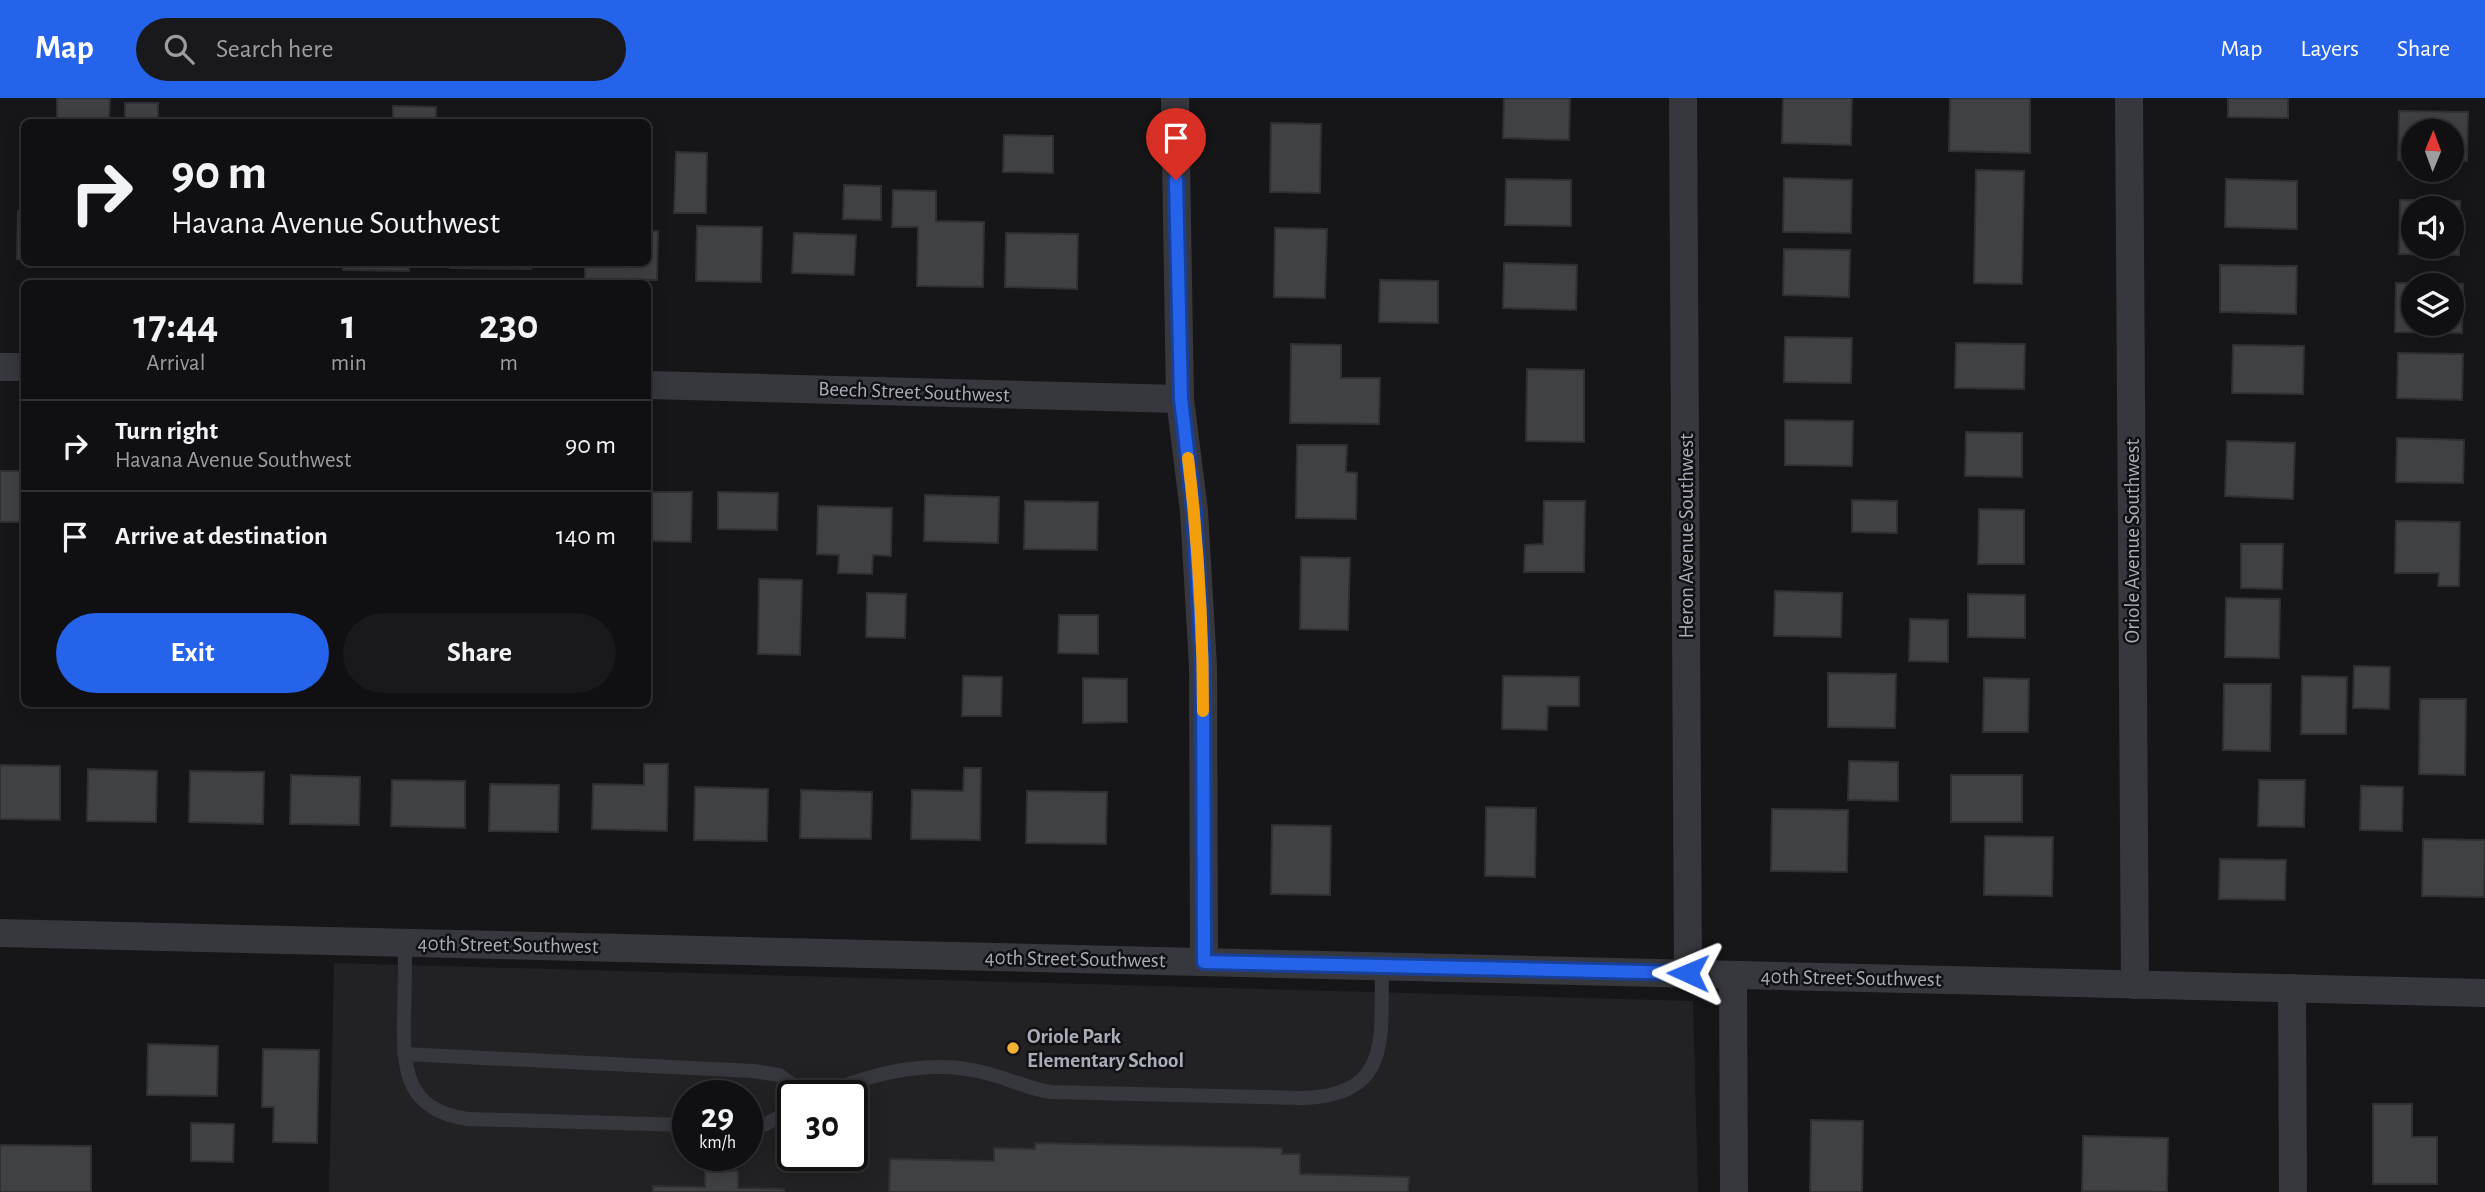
<!DOCTYPE html>
<html lang="en">
<head>
<meta charset="utf-8">
<style>
	:root { --surface:#101012; --page:#19191b; --text:#f1f3f6; --muted:#9c9d9f; --line:#303032; --accent:#2563eb }
	body { margin:0; font-family:"Alegreya Sans",sans-serif; background:var(--page); color:var(--text); height:100vh; display:flex; flex-direction:column; font-size:26px; white-space:nowrap }
	* { box-sizing:border-box; margin:0 }
	p { font-size:23px; color:var(--muted) }
	.icon { flex:none; width:38px; height:38px; fill:none; stroke:currentColor; stroke-width:2; stroke-linecap:round; stroke-linejoin:round }
	.map { position:relative; flex:1; overflow:hidden }
	.details { position:absolute; left:21px; top:182px; width:630px; height:427px; display:flex; flex-direction:column; background:var(--surface); border-radius:10px; box-shadow:0 4px 18px #0003,0 0 0 2px var(--line) }
	.details>* { flex:none }
	.top-card { position:absolute; left:21px; top:21px; width:630px; height:147px; border-radius:10px; box-shadow:0 4px 18px #0003,0 0 0 2px var(--line); background:#101012; color:var(--text); overflow:hidden }
	.needle { width:46px; rotate:1deg }
	.fabs { position:absolute; left:2401px; top:21px; display:grid; gap:14px }
	.fabs a { display:grid; place-items:center; width:63px; height:63px; border-radius:50%; background:var(--surface); box-shadow:0 4px 18px #0003,0 0 0 2px var(--line); font-size:35px }
	.speed { position:absolute; left:672px; top:982px; display:flex; gap:14px; font-size:35px; font-weight:700; text-align:center }
	.speed>* { display:grid; place-content:center; width:91px; height:91px; border-radius:50%; background:var(--surface); box-shadow:0 4px 18px #0003,0 0 0 2px var(--line); line-height:1 }
	.speed small { font-size:18px; font-weight:400 }
	.speed .limit { border:4px solid #111; border-radius:10px; background:#fff; color:#111 }
	.pin { position:absolute; display:grid; place-items:center; width:60px; height:60px; color:#fff; margin:-72px -30px; border-radius:50% 50% 50% 0; rotate:-45deg; box-shadow:0 0 7px #0007 }
	.pin .icon { rotate:45deg }
	.me { position:absolute; width:77px; margin:-38px; rotate:271deg; stroke-linejoin:round; filter:drop-shadow(0 0 5px #0008) }
	.turn { display:flex; align-items:center; gap:24px; height:147px; padding:0 35px; font-size:32px }
	.turn .icon { width:91px; height:91px; stroke-width:2.5 }
	.turn b { display:block; font-size:49px; line-height:60px }
	.eta { display:flex; justify-content:space-evenly; align-items:center; height:119px; text-align:center }
	.eta b { font-size:42px; font-weight:600; line-height:49px }
	.cta { display:flex; gap:14px; margin-top:auto; padding:14px 35px }
	.cta a { flex:1; height:80px; border-radius:42px; background:var(--accent); color:#fff; font-size:28px; font-weight:600; line-height:80px; text-align:center }
	.cta a+a { background:var(--page); color:var(--text) }
	ul { padding:0; list-style:none }
	li { display:flex; align-items:center; gap:21px; height:91px; padding:0 35px; border-top:2px solid var(--line) }
	li div { flex:1 }
	li b { display:block; font-size:26px }
	li em { font-style:normal }
	header { display:flex; align-items:center; gap:42px; box-sizing:border-box; height:98px; padding:0 35px; background:var(--accent); color:#fff }
	header strong { font-size:33px }
	nav { display:flex; gap:38px; margin-inline-start:auto; font-size:24px }
	.search { width:490px; height:63px; background:var(--page); display:flex; align-items:center; gap:18px; box-sizing:border-box; padding:0 24px; border-radius:38px; color:var(--muted); font-size:26px }
	.map>svg:first-child { display:block }
</style>
</head>
<body>
<header>
<strong>Map</strong>
<div class="search"><svg class="icon" aria-label="search" viewBox="0 0 24 24"><circle cx="10" cy="10" r="6"/><path d="M15 15l6 6"/></svg>Search here</div>
<nav><a>Map</a><a>Layers</a><a>Share</a></nav>
</header>
<div class="map">
<svg width="2485" height="1094" viewBox="0 0 2485 1094">
	<rect width="100%" height="100%" fill="#161618"/>
	<path fill="#222225" fill-rule="evenodd" d="M334,865L1693,903L1698,1094H329ZM688,998H747V1057H688ZM793,998H852V1057H793Z"/>
	<g fill="#404145" stroke="#303034" stroke-width="2" fill-rule="evenodd">
		<path d="M57,0H110L109,24H57Z"/>
		<path d="M1504,0H1570L1569,42L1503,40Z"/>
		<path d="M1783,0H1852L1851,47L1782,45Z"/>
		<path d="M1950,0H2030V55L1949,53Z"/>
		<path d="M2228,0H2288V20L2228,19Z"/>
		<rect x="125" y="5" width="33" height="19"/>
		<path d="M393,8L436,9V24H393Z"/>
		<path d="M2399,13L2468,14L2467,63H2452V33H2413V62H2398Z"/>
		<path d="M1271,25L1321,26L1320,95L1270,94Z"/>
		<path d="M1004,37L1053,38V75L1003,74Z"/>
		<path d="M676,54L707,55L706,115H674Z"/>
		<path d="M1976,72L2024,73L2022,186L1974,185Z"/>
		<path d="M1784,80L1852,82L1851,135L1783,134Z"/>
		<path d="M1506,81L1571,82V128L1505,127Z"/>
		<path d="M2226,81L2297,83V131L2225,129Z"/>
		<path d="M844,87L881,88V122L843,121Z"/>
		<path d="M893,92L936,93V123L984,124L983,189L917,188L918,129H892Z"/>
		<path d="M2400,102L2460,103L2459,157L2399,156ZM2413,110H2452V149H2413Z"/>
		<path d="M18,113H24V161H17Z"/>
		<path d="M697,128L762,129L761,184L696,183Z"/>
		<path d="M1275,130L1327,131L1325,200L1274,199Z"/>
		<path d="M648,133H658L657,182L585,181V164H648Z"/>
		<path d="M794,135L856,137L854,177L792,175Z"/>
		<path d="M1006,135L1078,136L1077,191L1005,189Z"/>
		<path d="M1784,151L1850,152L1849,199L1783,197Z"/>
		<path d="M344,164H409V173L343,172Z"/>
		<path d="M450,164H531V171L450,170Z"/>
		<path d="M1504,165L1577,167L1576,212L1503,210Z"/>
		<path d="M2220,167L2297,168L2296,216L2220,214Z"/>
		<path d="M1380,182L1438,183V225L1379,224Z"/>
		<path d="M2396,185L2463,186L2462,235L2395,234ZM2413,187H2452V226H2413Z"/>
		<path d="M1785,239L1852,240L1851,285L1784,284Z"/>
		<path d="M1956,245L2025,246L2024,291L1955,290Z"/>
		<path d="M1291,246L1341,247V280H1380L1379,326L1290,325Z"/>
		<path d="M2233,247L2304,248L2303,296L2232,295Z"/>
		<path d="M2398,255L2463,256L2462,302L2397,300Z"/>
		<path d="M1527,271L1584,272V344L1526,343Z"/>
		<path d="M1785,322L1853,323L1852,368L1785,367Z"/>
		<path d="M1966,334L2022,335V379L1965,378Z"/>
		<path d="M2397,340L2464,342L2463,385L2396,384Z"/>
		<path d="M2227,343L2295,345L2293,401L2225,398Z"/>
		<path d="M1297,347H1347L1346,374L1357,375L1356,421L1296,420Z"/>
		<rect x="0" y="373" width="24" height="51"/>
		<path d="M648,394H692L691,444L648,443Z"/>
		<path d="M718,394L778,395L777,432L718,431Z"/>
		<path d="M925,397L999,399L998,445L924,443Z"/>
		<path d="M1852,402L1897,403V435L1852,434Z"/>
		<path d="M1025,403L1098,404L1097,452L1024,451Z"/>
		<path d="M1544,403H1585L1584,474H1524L1525,447L1543,446Z"/>
		<path d="M818,408L892,410L891,458L873,457L872,476L838,475L839,457L817,456Z"/>
		<path d="M1979,411L2024,412V466H1978Z"/>
		<path d="M2396,423L2460,424L2459,488H2438L2439,475H2395Z"/>
		<path d="M2241,446H2283L2282,491L2241,490Z"/>
		<path d="M1301,459L1350,460L1348,532L1300,531Z"/>
		<path d="M759,481L802,482L800,557L758,556Z"/>
		<path d="M648,488L652,489L651,528H648Z"/>
		<path d="M1775,493L1842,495L1841,539L1774,538Z"/>
		<path d="M867,495L906,496L905,540L866,539Z"/>
		<path d="M1968,496L2025,497V540L1968,539Z"/>
		<path d="M2226,500L2280,501L2279,560L2225,559Z"/>
		<path d="M1059,517H1098V556L1058,555Z"/>
		<path d="M1910,521L1948,522V564L1909,563Z"/>
		<path d="M2354,568L2390,569L2389,611L2353,610Z"/>
		<path d="M1828,575L1896,576L1895,630L1828,629Z"/>
		<path d="M963,578L1002,579L1001,618H962Z"/>
		<path d="M1503,578L1579,579V608H1548L1547,632L1502,631Z"/>
		<path d="M2302,578L2347,579L2346,636H2301Z"/>
		<path d="M1083,580L1127,581V624L1083,625Z"/>
		<path d="M1984,580L2029,581L2028,634H1983Z"/>
		<path d="M2224,586H2271L2270,653L2223,652Z"/>
		<path d="M2420,601H2466L2465,677L2419,676Z"/>
		<path d="M1849,663L1898,664V703L1848,702Z"/>
		<path d="M644,666H668L667,733L592,731L593,686L644,687Z"/>
		<path d="M0,667L60,668V722L0,721Z"/>
		<path d="M964,670H981L980,742L911,741L912,692L963,693Z"/>
		<path d="M88,671L157,673L156,724L87,723Z"/>
		<path d="M190,673L264,674L263,726L189,724Z"/>
		<path d="M291,677L360,679L359,727L290,726Z"/>
		<rect x="1951" y="677" width="71" height="47"/>
		<path d="M392,682L465,683V730L391,728Z"/>
		<path d="M2259,682H2305L2304,729L2258,728Z"/>
		<path d="M490,686L559,687L558,734L489,733Z"/>
		<path d="M2361,688L2403,689L2402,733L2360,732Z"/>
		<path d="M695,689L768,691L767,743L694,742Z"/>
		<path d="M801,692L872,694L871,741L800,740Z"/>
		<path d="M1027,693L1107,694L1106,746L1026,745Z"/>
		<path d="M1486,709L1536,710L1535,779L1485,778Z"/>
		<path d="M1772,711L1848,712L1847,774L1771,773Z"/>
		<path d="M1272,727L1331,728L1330,797L1271,796Z"/>
		<path d="M1985,738L2053,739L2052,798L1984,797Z"/>
		<path d="M2423,741L2485,742L2484,799L2422,798Z"/>
		<path d="M2220,761L2286,762L2285,802L2219,801Z"/>
		<path d="M148,946L218,948L217,998L147,997Z"/>
		<path d="M263,951L319,952L317,1045L273,1044L274,1009H262Z"/>
		<path d="M2373,1006H2412V1039H2437V1086H2373Z"/>
		<path d="M1811,1022L1863,1023L1862,1094H1810Z"/>
		<path d="M191,1025L234,1026L233,1064L191,1063Z"/>
		<path d="M2083,1038L2168,1040L2167,1094L2082,1093Z"/>
		<path d="M1035,1045L1282,1050V1056H1300V1076L1409,1079L1408,1094H889L890,1061L994,1063V1050L1035,1051Z"/>
		<path d="M0,1047L91,1048V1094H0Z"/>
		<path d="M705,1073H738V1090L784,1091V1094H653V1088L705,1089Z"/>
	</g>
	<g fill="none" stroke-linecap="round" stroke-linejoin="round">
		<g stroke="#37383d" stroke-width="14">
			<path d="M405,845C405,869 405,892 404,916C403,970 404,1012 468,1021L688,1027"/>
			<path d="M404,956L753,973L779,977L802,994L812,998"/>
			<path d="M817,998C868,977 926,960 982,974C1005,979 1026,990 1050,994L1302,1000C1394,998 1380,937 1382,868"/>
			<path d="M747,1029L766,1026L793,1011"/>
		</g>
		<g stroke="#37383d" stroke-width="28">
			<path d="M1175,0L1180,301L1194,413L1203,568L1204,864"/>
			<path d="M1683,0L1688,875"/>
			<path d="M2129,0L2135,887"/>
			<path d="M0,269H24"/>
			<path d="M648,287L1180,301"/>
			<path d="M0,835L2485,895"/>
			<path d="M1733,877L1734,1094"/>
			<path d="M2292,890L2293,1094"/>
		</g>
	</g>
	<g fill="none" stroke-linecap="round" stroke-linejoin="round">
		<defs>
			<path id="route" d="M1176,82L1181,301L1194,413L1203,568L1204,864L1688,875"/>
		</defs>
		<use href="#route" stroke="#184099" stroke-width="18"/>
		<use href="#route" stroke="#2563eb" stroke-width="12"/>
		<path stroke="#f59e0b" stroke-width="12" d="M1188,360C1198,443 1203,529 1203,613"/>
	</g>
	<circle fill="#f2b134" stroke="#111113" stroke-width="2.5" cx="1013" cy="950" r="7"/>
	<g text-anchor="middle" dominant-baseline="central" stroke-width="5" stroke-linejoin="round" paint-order="stroke">
		<g font-size="21" fill="#a8adb8" stroke="#111113">
			<text transform="translate(914 294) rotate(2)">Beech Street Southwest</text>
			<text transform="translate(1686 438) rotate(-90)">Heron Avenue Southwest</text>
			<text transform="translate(2132 443) rotate(-90)">Oriole Avenue Southwest</text>
			<text transform="translate(508 847) rotate(1)">40th Street Southwest</text>
			<text transform="translate(1075 861) rotate(1)">40th Street Southwest</text>
			<text transform="translate(1851 880) rotate(1)">40th Street Southwest</text>
		</g>
		<g font-size="21" font-weight="bold" fill="#a8adb8" stroke="#111113" text-anchor="start">
			<text x="1027" y="938">Oriole Park<tspan x="1027" dy="24">Elementary School</tspan></text>
		</g>
	</g>
</svg>
<div class="fabs">
<a><svg class="needle" viewBox="-14 -14 28 28"><path d="M0-13l5 13h-10z" fill="#e53935"/><path d="M0 13l5-13h-10z" fill="#9c9d9f"/></svg></a>
<a><svg class="icon" aria-label="sound" viewBox="0 0 24 24"><path d="M4 9h4l5-4v14l-5-4H4zM17 9q2 3 0 6"/></svg></a>
<a><svg class="icon" aria-label="layers" viewBox="0 0 24 24"><path d="M12 4l9 5-9 5-9-5zM3 14l9 5 9-5"/></svg></a>
</div>
<div class="speed"><div>29<small>km/h</small></div><div class="limit">30</div></div>
<div class="pin" style="left:1176px;top:82px;background:#d93025"><svg class="icon" aria-label="arrive" viewBox="0 0 24 24"><path d="M6 21V4h12l-3 4 3 4H6"/></svg></div>
<svg class="me" style="left:1688px;top:875px" viewBox="-20 -20 40 40"><path d="M0-17L14 15 0 8-14 15z" fill="#2563eb" stroke="#fff" stroke-width="4"/></svg>
<div class="top-card">
<div class="turn"><svg class="icon" aria-label="right" viewBox="0 0 24 24"><path d="M7 20v-9h11M14 6l5 5-5 5"/></svg><div><b>90 m</b>Havana Avenue Southwest</div></div>
</div>
<section class="details">
<div class="eta">
<div><b>17:44</b><p>Arrival</p></div>
<div><b>1</b><p>min</p></div>
<div><b>230</b><p>m</p></div>
</div>
<ul>
<li><svg class="icon" aria-label="right" viewBox="0 0 24 24"><path d="M7 20v-9h11M14 6l5 5-5 5"/></svg><div><b>Turn right</b><p>Havana Avenue Southwest</p></div><em>90 m</em></li>
<li><svg class="icon" aria-label="arrive" viewBox="0 0 24 24"><path d="M6 21V4h12l-3 4 3 4H6"/></svg><div><b>Arrive at destination</b></div><em>140 m</em></li>
</ul>
<div class="cta"><a>Exit</a><a>Share</a></div>
</section>
</div>
</body>
</html>
